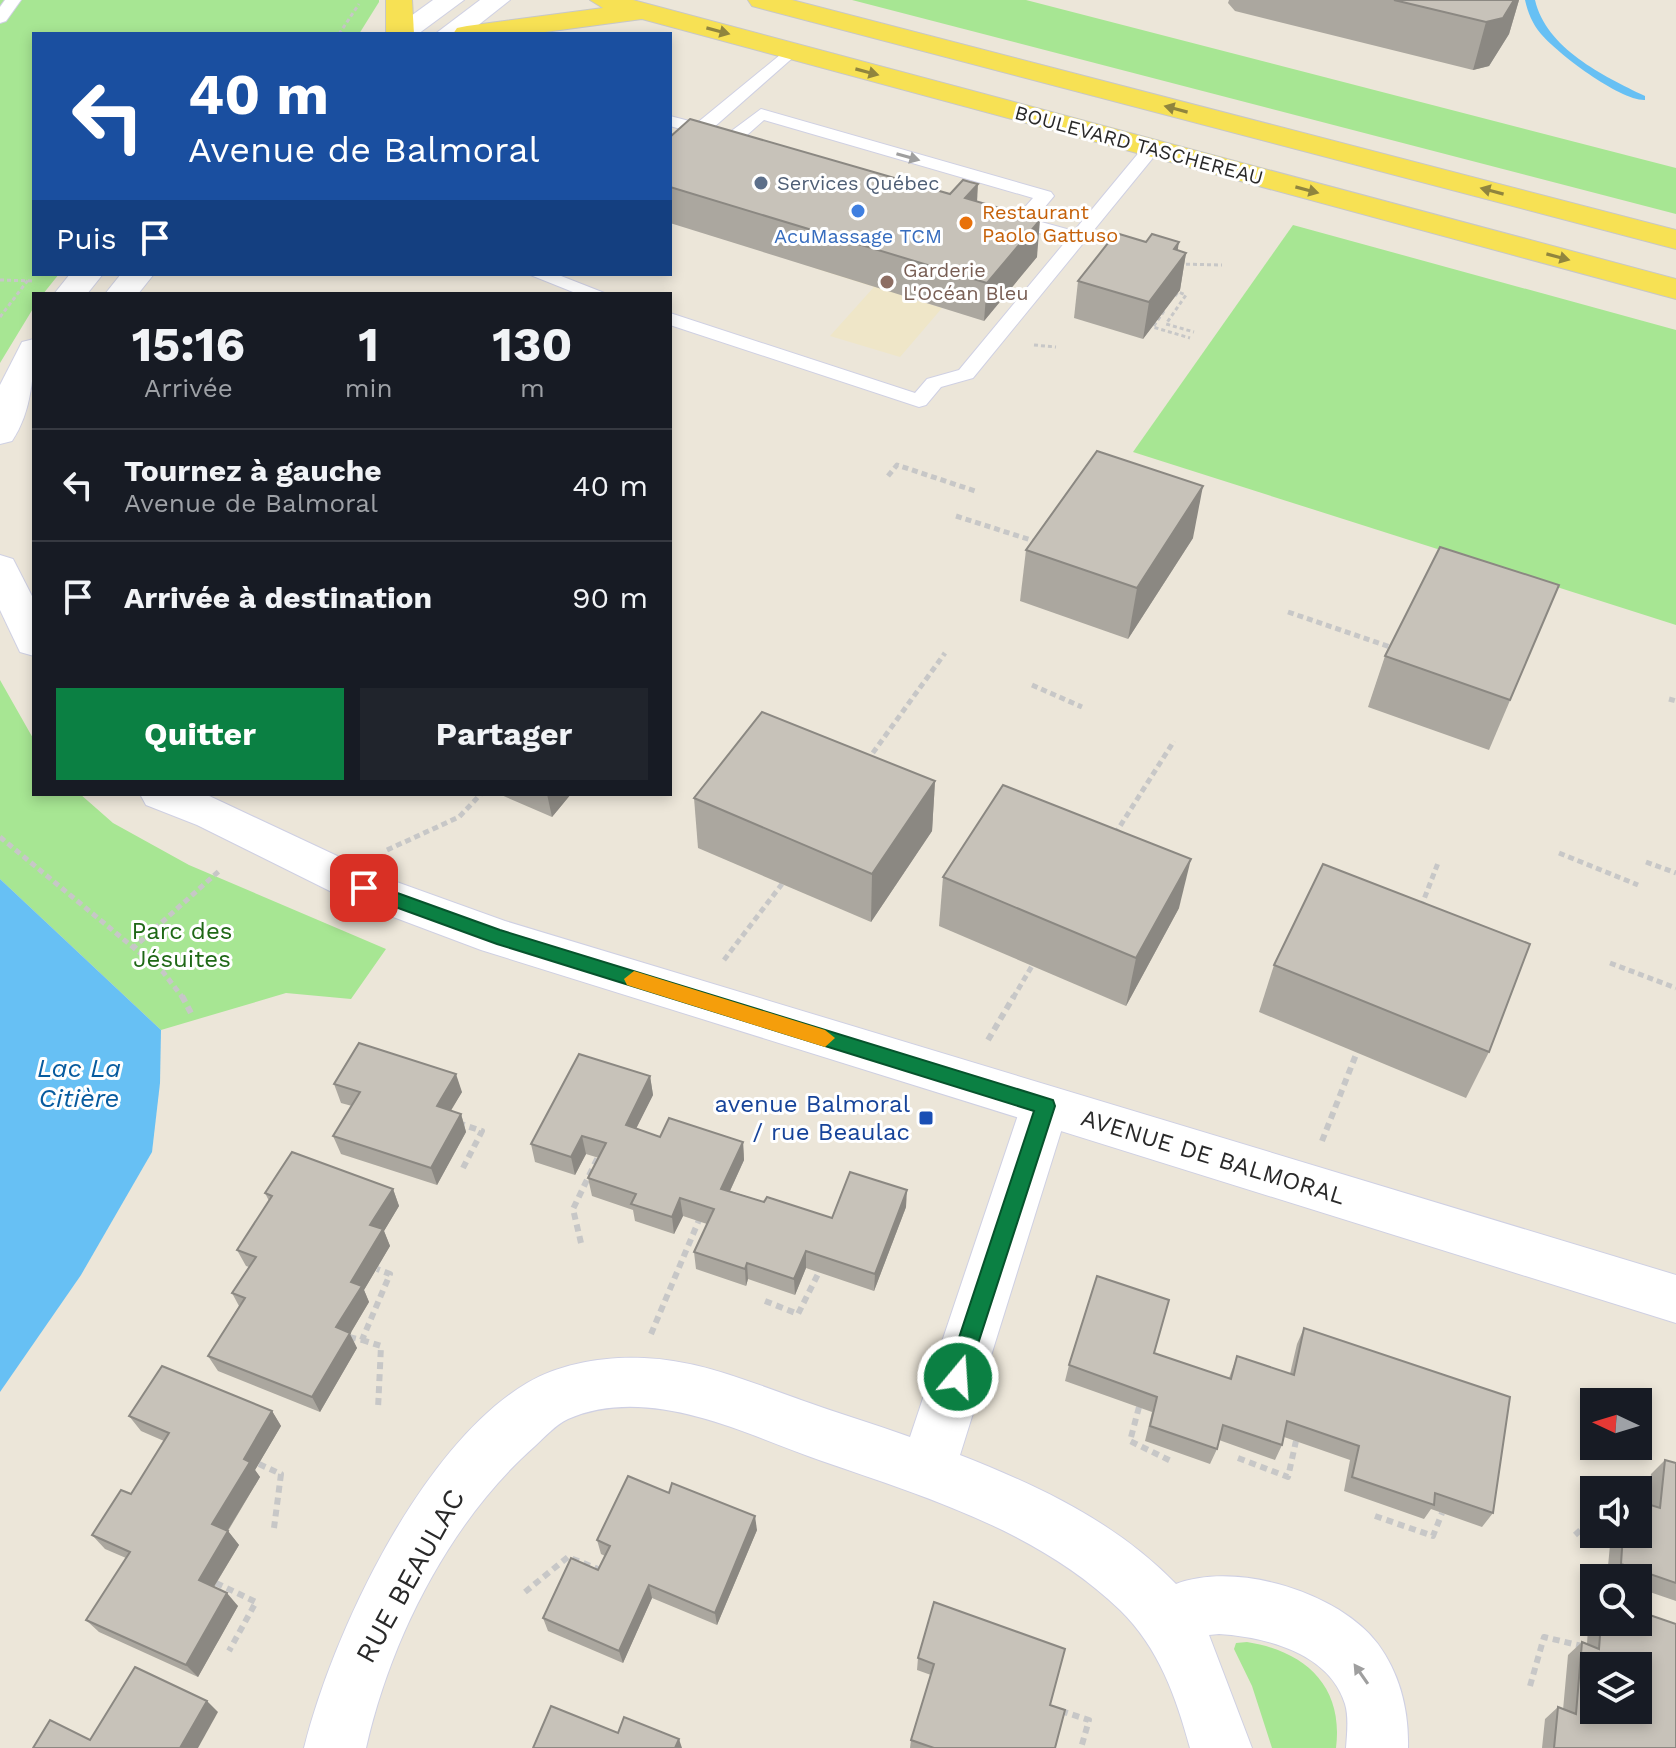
<!DOCTYPE html>
<html lang="fr">
<head>
<meta charset="utf-8">
<style>
	:root { --surface:#171b24; --page:#20242c; --text:#f1f3f6; --muted:#9ea1a6; --line:#363941; --accent:#0b8043 }
	body { margin:0; font-family:"Work Sans",sans-serif; background:var(--page); color:var(--text); height:100vh; display:flex; flex-direction:column; font-size:30px; white-space:nowrap }
	* { box-sizing:border-box; margin:0 }
	p { font-size:26px; color:var(--muted) }
	.icon { flex:none; width:44px; height:44px; fill:none; stroke:currentColor; stroke-width:2; stroke-linecap:round; stroke-linejoin:round }
	.map { position:relative; flex:1; overflow:hidden }
	.panel { position:absolute; left:32px; top:292px; width:640px; height:504px; display:flex; flex-direction:column; background:var(--surface); border-radius:0px; box-shadow:0 4px 12px #0003 }
	.panel>* { flex:none }
	.top-card { position:absolute; left:32px; top:32px; width:640px; height:244px; border-radius:0px; box-shadow:0 4px 12px #0003; background:#1a4fa0; color:#fff; overflow:hidden }
	.needle { width:52px; rotate:274deg }
	.fabs { position:absolute; left:1580px; top:1388px; display:grid; gap:16px }
	.fabs a { display:grid; place-items:center; width:72px; height:72px; border-radius:0px; background:var(--surface); box-shadow:0 4px 12px #0003; font-size:40px }
	.pin { position:absolute; display:grid; place-items:center; width:68px; height:68px; color:#fff; margin:-34px; border-radius:16px; box-shadow:0 4px 12px #0006 }
	.me { position:absolute; width:88px; margin:-44px; rotate:18deg; stroke-linejoin:round; filter:drop-shadow(0 0 6px #0008) }
	.turn { display:flex; align-items:center; gap:28px; height:168px; padding:0 24px; font-size:36px }
	.turn .icon { width:104px; height:104px; stroke-width:2.5 }
	.turn b { display:block; font-size:56px; line-height:68px }
	.then { display:flex; align-items:center; height:76px; padding:0 24px; background:#0003; gap:16px; font-size:30px }
	.eta { display:flex; justify-content:space-evenly; align-items:center; height:136px; text-align:center }
	.eta b { font-size:48px; font-weight:700; line-height:56px }
	.cta { display:flex; gap:16px; margin-top:auto; padding:16px 24px }
	.cta a { flex:1; height:92px; border-radius:0px; background:var(--accent); color:#fff; font-size:32px; font-weight:700; line-height:92px; text-align:center }
	.cta a+a { background:var(--page); color:var(--text) }
	ul { padding:0; list-style:none }
	li { display:flex; align-items:center; gap:24px; height:112px; padding:0 24px; border-top:2px solid var(--line) }
	li div { flex:1 }
	li b { display:block; font-size:30px }
	li em { font-style:normal }
	.map>svg:first-child { display:block }
</style>
</head>
<body>
<div class="map">
<svg width="1676" height="1748" viewBox="0 0 1676 1748">
	<rect width="100%" height="100%" fill="#ece6d9"/>
	<path fill="#efe6c8" d="M869,208L904,296L942,308L900,357L830,336L874,287L814,268Z"/>
	<g fill="#a7e693">
		<path d="M0,0H379V2L359,34H34V274H59L43,294H34V307L0,363Z"/>
		<path d="M852,0H1026L1676,168V214Z"/>
		<path d="M1293,225L1676,330V625L1133,452Z"/>
		<path d="M0,680L34,740V794H80L113,823L189,865L386,949L351,999L286,993L161,1030L0,879Z"/>
		<path d="M1247,1642C1304,1651 1344,1685 1336,1748H1272L1252,1686L1234,1649L1236,1643Z"/>
	</g>
	<path fill="#67c0f4" d="M0,879L161,1030L160,1083L152,1152L81,1275L0,1392Z"/>
	<g fill="none" stroke-linecap="round" stroke-linejoin="round">
		<path fill="#67c0f4" fill-rule="evenodd" d="M1525,0H1535C1546,48 1603,76 1645,96V100C1620,101 1557,53 1541,34C1532,23 1528,13 1525,0Z"/>
		<defs>
			<g id="service">
				<path d="M5,0H21L6,21L0,23V7Z"/>
				<path d="M791,46L797,48V54L713,128L722,130V138L704,136L670,161V147L688,131L670,126V116L697,123Z"/>
				<path d="M761,109L1051,192L1054,196L1034,220L1074,231L1146,144H1158L1161,148L973,378L941,387L926,405L919,407L670,325V313L915,393L927,379L959,370L1066,241L1002,222L999,218L1008,213L1018,215L1033,198L764,120L738,143H726V135Z"/>
				<path d="M528,274H556L607,294H578Z"/>
			</g>
			<path id="minor" d="M1045,1085L1062,1091L1069,1106L960,1455C1039,1486 1116,1522 1176,1584C1236,1561 1339,1592 1378,1644C1400,1674 1409,1711 1408,1748H1346C1347,1734 1349,1717 1345,1704C1329,1652 1264,1637 1219,1634L1209,1635L1252,1748H1190C1176,1697 1159,1648 1120,1610C1037,1530 925,1497 819,1460C743,1433 649,1384 568,1419C555,1425 545,1437 535,1446C450,1521 391,1638 366,1748H304C333,1632 421,1446 527,1383C561,1363 606,1356 644,1358C699,1360 750,1382 801,1400C837,1413 874,1424 910,1437L1021,1106L1028,1091Z"/>
			<g id="tertiary">
				<path d="M433,0H464L418,34H386Z"/>
				<path d="M480,0H510L467,34H435Z"/>
				<path d="M70,274H103L87,294H54Z"/>
				<path d="M121,274H154L138,294H105Z"/>
				<path d="M34,339C34,373 32,411 12,441L0,444V385L22,342Z"/>
				<path d="M0,555L13,559L34,600V656L20,652L0,610Z"/>
				<path d="M140,794H205L380,876L505,921L1676,1275V1323L481,950L348,900L197,825L146,805Z"/>
			</g>
			<g id="primary">
				<path d="M386,0H412L414,34H386Z"/>
				<path d="M590,0H633L1676,279V299L642,19L530,34H453L457,28L467,26L603,8Z"/>
				<path d="M748,0H792L1676,230V249L752,6Z"/>
			</g>
		</defs>
		<use href="#service" stroke="#cfd0e3" stroke-width="2"/>
		<use href="#minor" stroke="#cfd0e3" stroke-width="2"/>
		<use href="#tertiary" stroke="#cfd0e3" stroke-width="2"/>
		<use href="#primary" stroke="#c7c7c7" stroke-width="2"/>
		<g stroke="#c7c7c7" stroke-width="3" stroke-dasharray="4 3" stroke-linecap="butt">
			<path d="M339,34L359,4"/>
			<path d="M1179,264L1222,265"/>
			<path d="M0,280L35,281"/>
			<path d="M1175,296L1178,292L1186,295L1166,324L1194,332"/>
			<path d="M1164,311L1153,327L1190,338"/>
			<path d="M0,317L28,280"/>
			<path d="M1034,345L1056,347"/>
		</g>
		<g stroke="#c7c7c7" stroke-width="5" stroke-dasharray="6 4" stroke-linecap="butt">
			<path d="M888,476L897,465L975,491"/>
			<path d="M956,516L1037,542"/>
			<path d="M1288,612L1393,648"/>
			<path d="M1032,685L1082,707"/>
			<path d="M1669,699L1676,701"/>
			<path d="M867,761L945,653"/>
			<path d="M1115,834L1174,741"/>
			<path d="M0,837L163,972L183,998"/>
			<path d="M387,850L459,817L481,794"/>
			<path d="M1559,853L1638,885"/>
			<path d="M1646,862L1676,873"/>
			<path d="M1421,907L1438,863"/>
			<path d="M132,949L219,871"/>
			<path d="M724,960L782,884"/>
			<path d="M1610,963L1676,988"/>
			<path d="M1013,998L1032,966"/>
		</g>
		<g stroke="#c7c7c7" stroke-width="6" stroke-dasharray="7 5" stroke-linecap="butt">
			<path d="M182,996L191,1013"/>
			<path d="M988,1040L1014,996"/>
			<path d="M458,1123L482,1131L463,1168"/>
			<path d="M1322,1141L1357,1052"/>
			<path d="M581,1243L573,1209L598,1157"/>
			<path d="M765,1301L798,1314L819,1272"/>
			<path d="M651,1334L699,1220"/>
			<path d="M349,1337L362,1340L390,1274L377,1269"/>
			<path d="M362,1340L381,1346L378,1409"/>
			<path d="M1139,1407L1130,1441L1171,1461"/>
			<path d="M1238,1458L1288,1477L1296,1441"/>
			<path d="M259,1464L281,1474L274,1528"/>
			<path d="M1375,1516L1433,1536L1442,1513"/>
			<path d="M1575,1535L1594,1518"/>
			<path d="M216,1583L256,1602L229,1651"/>
			<path d="M525,1592L568,1557L603,1571"/>
			<path d="M1530,1686L1544,1637L1582,1646"/>
			<path d="M1061,1711L1089,1720L1081,1748"/>
		</g>
		<use href="#service" fill="#fff" fill-rule="evenodd"/>
		<use href="#minor" fill="#fff" fill-rule="evenodd"/>
		<use href="#tertiary" fill="#fff" fill-rule="evenodd"/>
		<use href="#primary" fill="#f7e154" fill-rule="evenodd"/>
	</g>
	<g fill="#aba79f">
		<path d="M1229,0H1519L1509,34L1489,66L1473,70L1235,11L1228,3Z"/>
		<path d="M670,137L977,202L1037,257L984,321L670,223Z"/>
		<path d="M1178,250L1186,253L1180,290L1143,339L1074,318L1078,281Z"/>
		<path d="M1193,538L1128,639L1020,601L1026,550Z"/>
		<path d="M1559,585L1489,750L1368,707L1385,656Z"/>
		<path d="M935,781L932,831L871,922L698,848L694,798Z"/>
		<path d="M499,794H571L552,817Z"/>
		<path d="M943,877L1179,908L1126,1006L939,926Z"/>
		<path d="M1274,965L1489,1052L1466,1098L1259,1012Z"/>
		<path d="M650,1076L653,1095L636,1128L660,1137L743,1142L744,1160L730,1191L764,1202L832,1218L906,1207L874,1291L806,1268L795,1295L748,1279L746,1286L696,1269L694,1252L707,1224L683,1216L674,1234L635,1221L633,1210L592,1196L588,1178L599,1158L586,1154L575,1175L535,1162L531,1144Z"/>
		<path d="M334,1084L462,1092L450,1111L461,1114L466,1132L437,1185L341,1154L333,1136L352,1106L341,1103Z"/>
		<path d="M393,1189L399,1206L384,1231L390,1246L364,1290L369,1302L350,1334L357,1348L320,1412L218,1371L208,1356L239,1306L232,1293L249,1267L246,1266L237,1250L269,1201L265,1193Z"/>
		<path d="M1304,1328L1493,1513L1482,1527L1431,1509L1424,1519L1344,1491L1350,1460L1284,1437L1282,1445L1275,1460L1219,1440L1217,1449L1210,1464L1145,1441L1152,1412L1065,1381L1069,1365L1229,1378L1237,1356L1290,1374L1297,1344Z"/>
		<path d="M272,1411L281,1426L255,1470L260,1477L228,1531L239,1545L214,1587L238,1606L198,1677L99,1632L86,1620L126,1558L105,1549L92,1535L131,1494L164,1441L141,1431L129,1416Z"/>
		<path d="M1665,1460L1676,1463V1601L1638,1588V1578L1607,1577L1611,1534H1638L1648,1504L1651,1474Z"/>
		<path d="M757,1530L717,1625L652,1598L623,1663L548,1631L543,1618L598,1570L605,1556L601,1554L597,1540Z"/>
		<path d="M1594,1608V1622H1638L1676,1748H1542L1545,1719L1558,1707L1563,1710L1568,1655L1582,1642L1587,1644L1589,1612Z"/>
		<path d="M918,1658L1050,1705L1055,1748H910L911,1740L931,1675L917,1670Z"/>
	</g>
	<g fill="#8b8882">
		<path d="M1514,0H1519L1509,34L1489,66L1473,70L1486,22Z"/>
		<path d="M978,184L976,221L965,198Z"/>
		<path d="M1040,220L1037,257L984,321L987,283Z"/>
		<path d="M1179,242L1175,267L1186,253L1180,290L1143,339L1149,302L1174,249Z"/>
		<path d="M1203,486L1193,538L1128,639L1137,588Z"/>
		<path d="M935,781L932,831L871,922L872,874Z"/>
		<path d="M547,794H571L552,817Z"/>
		<path d="M1191,859L1179,908L1126,1006L1136,958Z"/>
		<path d="M456,1074L462,1092L443,1124L437,1106Z"/>
		<path d="M650,1076L653,1095L629,1143L626,1125Z"/>
		<path d="M461,1114L466,1132L437,1185L431,1168Z"/>
		<path d="M582,1136L586,1154L575,1175L571,1157Z"/>
		<path d="M743,1142L744,1160L723,1206L721,1189Z"/>
		<path d="M393,1189L399,1206L384,1231L390,1246L364,1290L369,1302L350,1334L357,1348L320,1412L312,1397L370,1225Z"/>
		<path d="M907,1190L906,1207L874,1291L875,1274Z"/>
		<path d="M680,1198L683,1216L674,1234L672,1217Z"/>
		<path d="M806,1251V1268L795,1295L794,1279Z"/>
		<path d="M747,1263L748,1279L746,1286L745,1269Z"/>
		<path d="M272,1411L281,1426L255,1470L260,1477L223,1538L212,1524L244,1459Z"/>
		<path d="M755,1516L757,1530L717,1625L715,1613Z"/>
		<path d="M228,1531L239,1545L210,1593L199,1580Z"/>
		<path d="M649,1585L652,1598L623,1663L619,1651Z"/>
		<path d="M227,1593L238,1606L198,1677L186,1665Z"/>
		<path d="M207,1701L218,1712L198,1748H180Z"/>
		<path d="M679,1739L682,1748H675Z"/>
	</g>
	<g fill="#c7c2b9" stroke="#8b8882" stroke-width="2" fill-rule="evenodd">
		<path d="M1394,0H1514L1503,18L1486,22Z"/>
		<path d="M690,119L950,194L963,180L970,182L978,184L965,198L1040,220L987,283L670,187V137Z"/>
		<path d="M1116,233L1146,242L1152,234L1179,242L1174,249L1186,253L1149,302L1078,281Z"/>
		<path d="M1097,451L1203,486L1137,588L1026,550Z"/>
		<path d="M1440,547L1559,585L1510,700L1385,656Z"/>
		<path d="M762,712L935,781L872,874L694,798Z"/>
		<path d="M1003,785L1191,859L1136,958L943,877Z"/>
		<path d="M1323,864L1530,944L1489,1052L1274,965Z"/>
		<path d="M359,1043L456,1074L437,1106L461,1114L431,1168L333,1136L360,1092L334,1084Z"/>
		<path d="M579,1054L650,1076L626,1125L660,1137L669,1118L743,1142L721,1189L764,1202L767,1197L832,1218L850,1172L907,1190L875,1274L806,1251L794,1279L747,1263L745,1269L694,1252L714,1209L680,1198L672,1217L631,1204L636,1194L588,1178L606,1143L582,1136L571,1157L531,1144Z"/>
		<path d="M292,1152L393,1189L370,1225L383,1229L351,1282L362,1286L336,1327L350,1333L312,1397L208,1356L245,1298L232,1293L256,1257L237,1250L272,1196L265,1193Z"/>
		<path d="M1097,1276L1169,1300L1154,1353L1231,1379L1237,1356L1294,1375L1304,1328L1510,1397L1493,1513L1435,1493L1434,1505L1352,1477L1359,1446L1287,1421L1282,1445L1223,1425L1217,1449L1150,1426L1157,1397L1069,1365Z"/>
		<path d="M162,1366L272,1411L244,1459L250,1462L212,1524L228,1531L199,1580L227,1593L186,1665L86,1620L130,1552L92,1535L121,1490L131,1494L169,1433L129,1416Z"/>
		<path d="M1665,1460L1676,1463V1583L1621,1564L1623,1534H1638V1501L1660,1508Z"/>
		<path d="M628,1476L669,1493L672,1483L755,1516L715,1613L649,1585L619,1651L543,1618L571,1558L598,1570L610,1546L597,1540Z"/>
		<path d="M934,1602L1065,1649L1050,1705L1065,1710L1055,1748H934L911,1740L934,1664L918,1658Z"/>
		<path d="M1638,1611L1676,1624V1748H1554L1558,1707L1576,1714L1582,1642L1599,1649L1601,1622H1638ZM1594,1666H1638V1710H1594Z"/>
		<path d="M135,1667L207,1701L180,1748H33L50,1720L90,1740Z"/>
		<path d="M551,1706L618,1733L624,1717L679,1739L675,1748H533Z"/>
	</g>
	<defs><path id="oneway-solid" d="M-6-.8H1V-3.2L6.5 0L1 3.2V.8H-6Z" transform="scale(2)"/></defs>
	<g fill="#90853e">
		<use href="#oneway-solid" transform="translate(718 31) rotate(15)"/>
		<use href="#oneway-solid" transform="translate(867 72) rotate(15)"/>
		<use href="#oneway-solid" transform="translate(1176 109) rotate(-165)"/>
		<use href="#oneway-solid" transform="translate(1307 190) rotate(15)"/>
		<use href="#oneway-solid" transform="translate(1492 191) rotate(-165)"/>
		<use href="#oneway-solid" transform="translate(1558 257) rotate(15)"/>
	</g>
	<g fill="#9f9f9f">
		<use href="#oneway-solid" transform="translate(908 157) rotate(16)"/>
		<use href="#oneway-solid" transform="translate(1361 1674) rotate(-125)"/>
	</g>
	<path fill="#0b8043" stroke="#07532c" stroke-width="2" d="M364,881L500,930L1053,1100L1055,1106L965,1384L958,1387L950,1384L946,1377L1034,1111L497,944L357,893V883Z"/>
	<path fill="#f59e0b" d="M634,971L825,1030L835,1038L825,1047L627,985L624,979Z"/>
	<circle fill="#5c6f8a" stroke="#fff" stroke-width="3" cx="761" cy="183" r="8"/>
	<circle fill="#3f7fe0" stroke="#fff" stroke-width="3" cx="858" cy="211" r="8"/>
	<circle fill="#e8710a" stroke="#fff" stroke-width="3" cx="966" cy="223" r="8"/>
	<circle fill="#8d6e63" stroke="#fff" stroke-width="3" cx="887" cy="282" r="8"/>
	<rect fill="#1a4fb4" stroke="#fff" stroke-width="3" x="918" y="1110" width="16" height="16" rx="4"/>
	<g text-anchor="middle" dominant-baseline="central" stroke-width="6" stroke-linejoin="round" paint-order="stroke">
		<g font-size="20" fill="#292929" stroke="#fff">
			<text transform="translate(1139 145) rotate(15)">BOULEVARD TASCHEREAU</text>
		</g>
		<g font-size="20" fill="#4e5e75" stroke="#fff" text-anchor="start">
			<text x="777" y="183">Services Québec</text>
		</g>
		<g font-size="20" fill="#c56008" stroke="#fff" text-anchor="start">
			<text x="982" y="212">Restaurant<tspan x="982" dy="23">Paolo Gattuso</tspan></text>
		</g>
		<g font-size="20" fill="#366cbe" stroke="#fff">
			<text x="858" y="236">AcuMassage TCM</text>
		</g>
		<g font-size="20" fill="#785e54" stroke="#fff" text-anchor="start">
			<text x="903" y="270">Garderie<tspan x="903" dy="23">L'Océan Bleu</tspan></text>
		</g>
		<g font-size="24" fill="#1f6816" stroke="#fff">
			<text x="182" y="931">Parc des<tspan x="182" dy="28">Jésuites</tspan></text>
		</g>
		<g font-size="24" fill="#164399" stroke="#fff" text-anchor="end">
			<text x="910" y="1104">avenue Balmoral<tspan x="910" dy="28">/ rue Beaulac</tspan></text>
		</g>
		<g font-size="24" fill="#292929" stroke="#fff">
			<text transform="translate(1213 1157) rotate(17)">AVENUE DE BALMORAL</text>
		</g>
		<g font-size="26" font-style="italic" fill="#075b9e" stroke="#fff">
			<text x="79" y="1068">Lac La<tspan x="79" dy="30">Citière</tspan></text>
		</g>
		<g font-size="28" fill="#292929" stroke="#fff">
			<text transform="translate(410 1576) rotate(-61)">RUE BEAULAC</text>
		</g>
	</g>
</svg>
<div class="fabs">
<a><svg class="needle" viewBox="-14 -14 28 28"><path d="M0-13l5 13h-10z" fill="#e53935"/><path d="M0 13l5-13h-10z" fill="#9ea1a6"/></svg></a>
<a><svg class="icon" aria-label="sound" viewBox="0 0 24 24"><path d="M4 9h4l5-4v14l-5-4H4zM17 9q2 3 0 6"/></svg></a>
<a><svg class="icon" aria-label="search" viewBox="0 0 24 24"><circle cx="10" cy="10" r="6"/><path d="M15 15l6 6"/></svg></a>
<a><svg class="icon" aria-label="layers" viewBox="0 0 24 24"><path d="M12 4l9 5-9 5-9-5zM3 14l9 5 9-5"/></svg></a>
</div>
<div class="pin" style="left:364px;top:888px;background:#d93025"><svg class="icon" aria-label="arrive" viewBox="0 0 24 24"><path d="M6 21V4h12l-3 4 3 4H6"/></svg></div>
<svg class="me" style="left:958px;top:1377px" viewBox="-20 -20 40 40"><circle r="17" fill="#0b8043" stroke="#fff" stroke-width="3"/><path d="M0-11L8 9 0 5-8 9z" fill="#fff"/></svg>
<div class="top-card">
<div class="turn"><svg class="icon" aria-label="left" viewBox="0 0 24 24"><path d="M17 20v-9H6M10 6l-5 5 5 5"/></svg><div><b>40 m</b>Avenue de Balmoral</div></div>
<div class="then">Puis<svg class="icon" aria-label="arrive" viewBox="0 0 24 24"><path d="M6 21V4h12l-3 4 3 4H6"/></svg></div>
</div>
<section class="panel">
<div class="eta">
<div><b>15:16</b><p>Arrivée</p></div>
<div><b>1</b><p>min</p></div>
<div><b>130</b><p>m</p></div>
</div>
<ul>
<li><svg class="icon" aria-label="left" viewBox="0 0 24 24"><path d="M17 20v-9H6M10 6l-5 5 5 5"/></svg><div><b>Tournez à gauche</b><p>Avenue de Balmoral</p></div><em>40 m</em></li>
<li><svg class="icon" aria-label="arrive" viewBox="0 0 24 24"><path d="M6 21V4h12l-3 4 3 4H6"/></svg><div><b>Arrivée à destination</b></div><em>90 m</em></li>
</ul>
<div class="cta"><a>Quitter</a><a>Partager</a></div>
</section>
</div>
</body>
</html>
